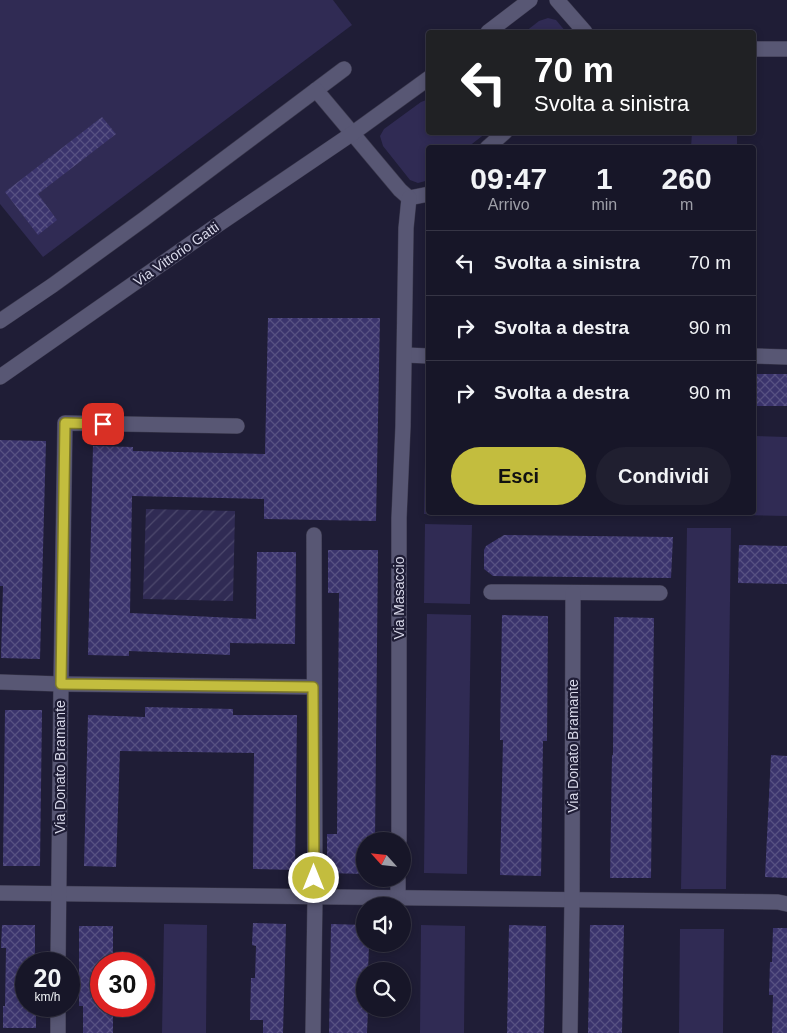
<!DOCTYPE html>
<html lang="it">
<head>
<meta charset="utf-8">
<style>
	:root { --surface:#171628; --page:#201f30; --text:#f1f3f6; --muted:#9e9fa8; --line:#363545; --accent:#c3bd3e }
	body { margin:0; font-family:Arial,sans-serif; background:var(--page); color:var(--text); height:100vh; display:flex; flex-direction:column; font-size:19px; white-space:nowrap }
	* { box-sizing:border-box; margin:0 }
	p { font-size:16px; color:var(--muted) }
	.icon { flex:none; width:28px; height:28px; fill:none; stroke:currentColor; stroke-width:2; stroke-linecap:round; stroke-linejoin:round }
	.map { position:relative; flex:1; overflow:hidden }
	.sheet { position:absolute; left:426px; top:145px; width:330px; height:370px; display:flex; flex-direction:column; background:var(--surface); border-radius:5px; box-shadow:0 2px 8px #0003,0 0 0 1px var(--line) }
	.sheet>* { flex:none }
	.hud { position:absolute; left:426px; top:30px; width:330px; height:105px; border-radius:5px; box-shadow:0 2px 8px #0003,0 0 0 1px var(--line); background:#202124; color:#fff; overflow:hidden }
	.needle { width:32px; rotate:297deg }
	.buttons { position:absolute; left:356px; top:832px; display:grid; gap:10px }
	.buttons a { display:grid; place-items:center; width:55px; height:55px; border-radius:50%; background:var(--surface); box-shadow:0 2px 8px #0003,0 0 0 1px var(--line); font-size:25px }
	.speed { position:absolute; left:15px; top:952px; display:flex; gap:10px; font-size:25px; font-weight:700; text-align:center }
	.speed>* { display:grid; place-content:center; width:65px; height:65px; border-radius:50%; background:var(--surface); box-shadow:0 2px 8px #0003,0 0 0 1px var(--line); line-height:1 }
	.speed small { font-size:12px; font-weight:400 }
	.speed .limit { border:8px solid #d22; background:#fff; color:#111 }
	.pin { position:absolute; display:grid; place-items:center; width:42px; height:42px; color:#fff; margin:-21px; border-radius:10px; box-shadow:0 2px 8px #0006 }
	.me { position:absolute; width:55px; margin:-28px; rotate:0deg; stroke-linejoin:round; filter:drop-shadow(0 0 4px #0008) }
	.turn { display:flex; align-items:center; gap:18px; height:105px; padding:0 25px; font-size:22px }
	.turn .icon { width:65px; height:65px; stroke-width:2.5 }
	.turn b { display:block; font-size:35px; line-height:42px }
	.eta { display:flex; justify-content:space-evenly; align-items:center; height:85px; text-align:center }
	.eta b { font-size:30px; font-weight:600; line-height:35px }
	.action { display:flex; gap:10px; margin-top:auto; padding:10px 25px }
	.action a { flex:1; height:58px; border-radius:30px; background:var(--accent); color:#111; font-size:20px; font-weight:600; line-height:58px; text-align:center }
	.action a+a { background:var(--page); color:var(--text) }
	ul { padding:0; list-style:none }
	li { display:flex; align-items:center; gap:15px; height:65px; padding:0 25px; border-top:1px solid var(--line) }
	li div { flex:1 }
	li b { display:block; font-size:19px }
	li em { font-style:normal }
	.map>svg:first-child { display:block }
</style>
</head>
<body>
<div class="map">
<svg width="787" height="1033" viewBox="0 0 787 1033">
	<defs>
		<pattern id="garden-furrows" width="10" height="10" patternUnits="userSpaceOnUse" patternTransform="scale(1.25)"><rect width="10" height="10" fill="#302b54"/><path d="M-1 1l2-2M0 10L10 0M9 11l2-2" fill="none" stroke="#4d496d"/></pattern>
		<pattern id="building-cross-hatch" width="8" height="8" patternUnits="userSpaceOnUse" patternTransform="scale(1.25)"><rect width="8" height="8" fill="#3b346d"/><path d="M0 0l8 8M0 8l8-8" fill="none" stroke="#575182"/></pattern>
	</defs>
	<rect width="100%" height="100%" fill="#1f1d36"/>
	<g fill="#302b54">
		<path d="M0,0H333L352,25L43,257L0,204Z"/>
		<path d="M548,18L556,20L566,32H525L539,21Z"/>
		<path d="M429,99V132L486,133L468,147L429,148V180L418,183L410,180L383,146L380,136L384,129L421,102Z"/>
		<path d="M692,133H737V147H691Z"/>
		<path d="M754,436L787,437V516L742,515V513L754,512Z"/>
		<path d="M429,458V512L475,513V516L424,514L425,459Z"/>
		<path d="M673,512V516L508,513V512Z"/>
		<path d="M425,524L472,525L470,604L424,603Z"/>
		<path d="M687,528H731L726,889H681Z"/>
		<path d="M427,614L471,615L467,874L424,873Z"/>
		<path d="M164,924L207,925L206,1033H162Z"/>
		<path d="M421,925L465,926L464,1033H420Z"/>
		<path d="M680,929H724L723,1033H679Z"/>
	</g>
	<path fill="url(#garden-furrows)" d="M146,509L235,511L233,601L143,599Z"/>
	<g fill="url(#building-cross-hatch)">
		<path d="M102,117L116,134L38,194L57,220L38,235L5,192Z"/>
		<path d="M268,318H380L376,521L264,519V499L132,496L130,613L256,619L257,552H296L295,644L230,643V655L129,651V656L88,655L93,446L133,447V451L265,454Z"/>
		<rect x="754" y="374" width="33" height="32"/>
		<path d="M0,440L46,441L40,659L1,658L3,586H0Z"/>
		<path d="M504,535L673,537L671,578L493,576L484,569V550L486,546Z"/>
		<path d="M739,545L787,546V584L738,583Z"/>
		<path d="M328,550H378L375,841H365V874L327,873V834H337L339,593H328Z"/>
		<path d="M502,615L548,616L547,741H543L541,876L500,875L503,740H500Z"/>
		<path d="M614,617L654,618L651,878H610L612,755H613Z"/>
		<path d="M145,707L233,709V715H297L295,870L253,869L254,753L120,751L116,867L84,866L88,715L145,717Z"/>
		<path d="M5,710H42L40,866H3Z"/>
		<path d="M771,755L787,756V878L765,877Z"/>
		<path d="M253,923L286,924L283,1033H263V1020H250L251,978H255L256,946L252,945Z"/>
		<path d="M331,924L365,925V944H369L368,971H365V1009H368L367,1033H329Z"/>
		<path d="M2,925H35V964H26V1006H36V1028H3V1006H5L6,948H1Z"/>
		<path d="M509,925L546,926L544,1033H507Z"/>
		<path d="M590,925H624L622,1033H588Z"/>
		<path d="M79,926H113V964H101V1006H113V1033H83V1006H79Z"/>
		<path d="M773,928H787V1033H772L773,995H769L770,962H772Z"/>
	</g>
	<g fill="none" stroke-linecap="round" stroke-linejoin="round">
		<defs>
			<g id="minor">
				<path d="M557,0L585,32"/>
				<path d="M488,32L530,0"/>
				<path d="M754,49H787"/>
				<path d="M316,90L344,69"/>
				<path d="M487,148L505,132"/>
				<path d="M409,198L429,194"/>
				<path d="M0,321L53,285L144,219L316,90L400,190L409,198"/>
				<path d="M405,355L429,356"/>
				<path d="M754,356L787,357"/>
				<path d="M0,377L216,226L353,133L429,78"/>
				<path d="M491,592L660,593"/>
				<path d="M0,682L61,684L313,687"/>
				<path d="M399,841V518L403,426L406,228L409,198"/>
				<path d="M0,893L778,902L787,904"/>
				<path d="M398,898V879"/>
				<path d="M58,964L61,684L65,423L237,426"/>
				<path d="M58,1033V1006"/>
				<path d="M313,1033L315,897L314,535"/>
				<path d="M570,1033L572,900L573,593"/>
			</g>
		</defs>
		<use href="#minor" stroke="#3b394d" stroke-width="16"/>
		<use href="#minor" stroke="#585774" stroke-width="15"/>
	</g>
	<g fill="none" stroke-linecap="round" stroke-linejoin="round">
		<defs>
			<path id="route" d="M103,424L65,423L61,684L313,687L314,878"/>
		</defs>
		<use href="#route" stroke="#7f7b28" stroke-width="12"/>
		<use href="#route" stroke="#c3bd3e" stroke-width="9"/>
	</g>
	<g text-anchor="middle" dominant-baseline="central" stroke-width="4.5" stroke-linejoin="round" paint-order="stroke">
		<g font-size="14" fill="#d9d9ea" stroke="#1f1d36">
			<text transform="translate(176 254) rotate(-35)">Via Vittorio Gatti</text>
			<text transform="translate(399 598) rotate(-90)">Via Masaccio</text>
			<text transform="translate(573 746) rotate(-90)">Via Donato Bramante</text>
			<text transform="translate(60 767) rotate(-90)">Via Donato Bramante</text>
		</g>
	</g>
</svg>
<div class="buttons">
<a><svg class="needle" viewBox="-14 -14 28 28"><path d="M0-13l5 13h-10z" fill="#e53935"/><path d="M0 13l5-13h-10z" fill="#9e9fa8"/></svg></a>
<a><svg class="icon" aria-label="sound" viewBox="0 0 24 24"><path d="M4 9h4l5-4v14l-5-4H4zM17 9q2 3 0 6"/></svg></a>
<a><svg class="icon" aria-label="search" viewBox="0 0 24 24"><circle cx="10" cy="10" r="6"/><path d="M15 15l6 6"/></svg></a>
</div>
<div class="speed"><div>20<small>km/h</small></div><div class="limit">30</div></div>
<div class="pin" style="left:103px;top:424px;background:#d93025"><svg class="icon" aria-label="arrive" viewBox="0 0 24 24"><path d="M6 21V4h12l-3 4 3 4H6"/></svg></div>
<svg class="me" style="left:314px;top:878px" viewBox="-20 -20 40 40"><circle r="17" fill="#c3bd3e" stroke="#fff" stroke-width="3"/><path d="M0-11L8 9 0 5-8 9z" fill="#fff"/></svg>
<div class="hud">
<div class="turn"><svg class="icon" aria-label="left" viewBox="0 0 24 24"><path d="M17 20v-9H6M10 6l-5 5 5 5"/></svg><div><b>70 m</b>Svolta a sinistra</div></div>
</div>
<section class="sheet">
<div class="eta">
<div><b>09:47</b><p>Arrivo</p></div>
<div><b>1</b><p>min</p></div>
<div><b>260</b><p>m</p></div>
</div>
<ul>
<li><svg class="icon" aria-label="left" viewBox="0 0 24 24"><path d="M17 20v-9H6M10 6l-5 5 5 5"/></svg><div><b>Svolta a sinistra</b></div><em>70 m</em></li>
<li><svg class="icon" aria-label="right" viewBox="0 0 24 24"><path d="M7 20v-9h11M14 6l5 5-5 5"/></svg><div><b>Svolta a destra</b></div><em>90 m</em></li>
<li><svg class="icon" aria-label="right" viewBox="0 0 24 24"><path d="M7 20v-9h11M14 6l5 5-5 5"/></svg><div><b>Svolta a destra</b></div><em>90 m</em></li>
</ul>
<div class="action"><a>Esci</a><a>Condividi</a></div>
</section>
</div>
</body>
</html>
